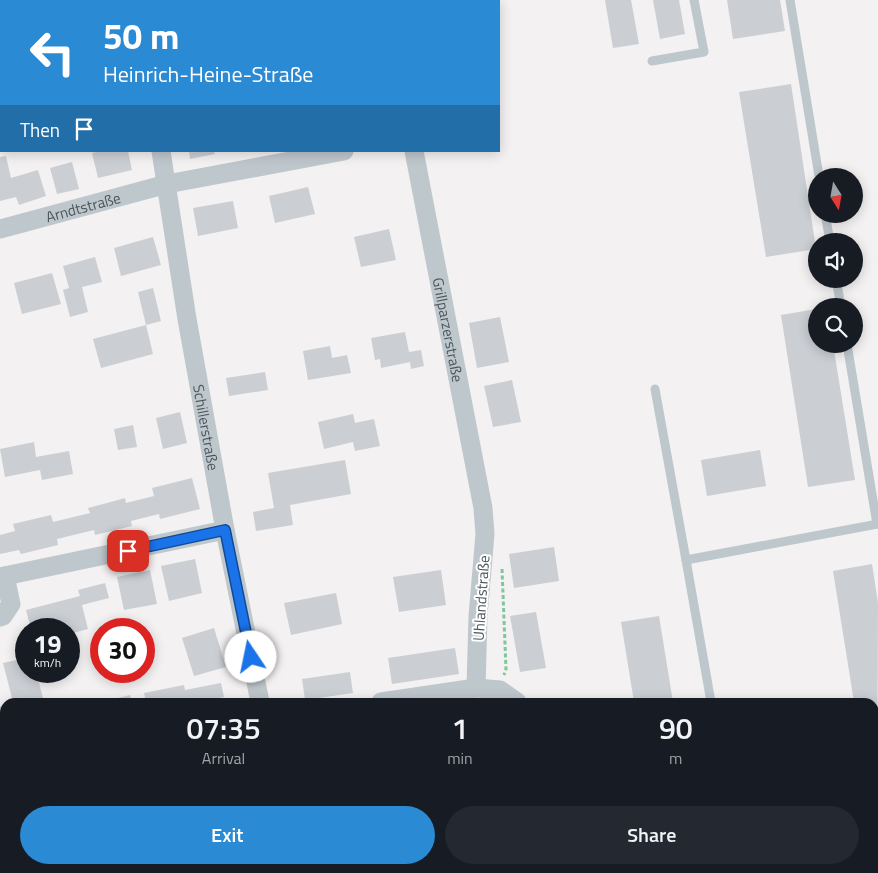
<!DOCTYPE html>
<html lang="en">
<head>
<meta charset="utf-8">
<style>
	:root { --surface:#171b24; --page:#242831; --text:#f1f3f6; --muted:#9ea1a6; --accent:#2a8ad4 }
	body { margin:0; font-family:"Titillium Web",sans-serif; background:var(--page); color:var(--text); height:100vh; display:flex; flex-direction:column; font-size:19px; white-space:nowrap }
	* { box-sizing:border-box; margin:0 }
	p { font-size:16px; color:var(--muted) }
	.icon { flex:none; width:28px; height:28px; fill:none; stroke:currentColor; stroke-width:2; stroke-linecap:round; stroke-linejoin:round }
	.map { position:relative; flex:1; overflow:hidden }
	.details { position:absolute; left:0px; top:698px; width:879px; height:176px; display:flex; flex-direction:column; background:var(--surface); border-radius:15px 15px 0 0; box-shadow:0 2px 12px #0003 }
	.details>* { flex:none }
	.guide { position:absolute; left:0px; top:0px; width:500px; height:152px; box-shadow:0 2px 12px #0003; background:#2a8ad4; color:#fff; overflow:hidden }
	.needle { width:32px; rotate:169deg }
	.fabs { position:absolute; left:808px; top:168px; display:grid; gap:10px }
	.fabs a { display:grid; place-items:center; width:55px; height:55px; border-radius:50%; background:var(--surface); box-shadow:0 2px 12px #0003; font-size:25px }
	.speed { position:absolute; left:15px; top:618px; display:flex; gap:10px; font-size:25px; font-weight:700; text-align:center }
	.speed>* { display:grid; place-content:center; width:65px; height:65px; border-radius:50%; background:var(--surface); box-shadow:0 2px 12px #0003; line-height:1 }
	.speed small { font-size:12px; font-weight:400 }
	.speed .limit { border:8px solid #d22; background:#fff; color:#111 }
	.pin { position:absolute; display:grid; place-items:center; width:42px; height:42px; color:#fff; margin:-21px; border-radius:10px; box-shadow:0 2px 8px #0006 }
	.me { position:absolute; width:55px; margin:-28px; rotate:349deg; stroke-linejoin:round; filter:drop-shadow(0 0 4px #0008) }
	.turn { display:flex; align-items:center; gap:18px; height:105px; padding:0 20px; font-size:22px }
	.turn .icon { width:65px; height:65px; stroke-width:2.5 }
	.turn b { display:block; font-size:35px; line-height:42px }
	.then { display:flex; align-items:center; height:48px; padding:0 20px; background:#0003; gap:10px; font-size:19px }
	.eta { display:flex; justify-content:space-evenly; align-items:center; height:85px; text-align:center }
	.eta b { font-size:30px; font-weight:600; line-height:35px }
	.button { display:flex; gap:10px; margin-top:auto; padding:10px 20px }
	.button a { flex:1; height:58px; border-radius:30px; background:var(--accent); color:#fff; font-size:20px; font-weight:600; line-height:58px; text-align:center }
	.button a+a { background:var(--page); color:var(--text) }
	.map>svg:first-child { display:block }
</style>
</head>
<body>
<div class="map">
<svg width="878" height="873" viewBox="0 0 878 873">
	<rect width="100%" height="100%" fill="#f3f1f1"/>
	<g fill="#cbcfd3">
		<path d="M605,0H631L639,44L613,48Z"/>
		<path d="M653,0H679L685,34L660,39Z"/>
		<path d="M727,0H780L785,31L733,39Z"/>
		<path d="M791,84L816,249L766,257L739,92Z"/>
		<path d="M100,151H128L132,170L98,178L92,153Z"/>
		<path d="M189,151H214L215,154L190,159Z"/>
		<path d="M6,156L11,178L38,170L46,196L19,205L16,197L0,201V157Z"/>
		<path d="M72,162L79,189L57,194L50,168Z"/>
		<path d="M308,187L315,214L275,223L269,196Z"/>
		<path d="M233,201L238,228L198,236L193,208Z"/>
		<path d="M389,229L396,260L361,267L354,237Z"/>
		<path d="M153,237L161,265L121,276L114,248Z"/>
		<path d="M95,257L102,282L82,287L88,312L70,317L63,290L69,288L63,266Z"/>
		<path d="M52,273L61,304L22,314L14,283Z"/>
		<path d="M153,288L161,321L146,325L138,292Z"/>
		<path d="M816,309V344H833L855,480L808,487L781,315Z"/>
		<path d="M500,317L509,362L477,368L469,323Z"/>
		<path d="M146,325L153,354L101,368L93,339Z"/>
		<path d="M405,332L409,352L421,350L424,366L411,369L410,362L381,368L380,359L375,360L371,338Z"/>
		<path d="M330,346L332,358L347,355L351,373L308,380L303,351Z"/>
		<path d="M265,372L268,390L229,396L226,378Z"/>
		<path d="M512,380L521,422L493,427L484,386Z"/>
		<path d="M180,412L187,443L163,449L156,418Z"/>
		<path d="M353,414L355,423L374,419L380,446L355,451L353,442L324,449L318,422Z"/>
		<path d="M133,425L137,447L118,450L114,429Z"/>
		<path d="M34,442L36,457L69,451L73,474L42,480L40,470L5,477L0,449Z"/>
		<path d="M760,450L766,486L707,496L701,460Z"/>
		<path d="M345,460L351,494L290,505L293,525L256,531L253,512L274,508L268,473Z"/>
		<path d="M192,478L200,509L160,519L159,514L131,521L132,526L95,535L94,530L57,539L58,545L21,554L19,550L0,554V535L15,531L13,524L51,515L53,522L90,513L88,508L107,503L125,498L126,503L154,496L152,488Z"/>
		<path d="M554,547L559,581L514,588L509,554Z"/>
		<path d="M195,559L202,593L169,601L161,566Z"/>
		<path d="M872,564L878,603L877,844L874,825V702H854L833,571Z"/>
		<path d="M150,570L157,604L124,610L117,577Z"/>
		<path d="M441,570L446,605L399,612L393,577Z"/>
		<path d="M105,583L109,598L82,605L88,629L69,634V629H31L26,610L80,596L78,590Z"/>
		<path d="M336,593L342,624L291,635L284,603Z"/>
		<path d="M536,612L546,668L520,672L510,616Z"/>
		<path d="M659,616L673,702H634L621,622Z"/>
		<path d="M214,628L226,667L194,676L182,638Z"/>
		<path d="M455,648L459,674L392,684L388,658Z"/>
		<path d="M26,658V671H36L44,702H13L3,663Z"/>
		<path d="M350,672L353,693L305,700L302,679Z"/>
		<path d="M221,683L224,697L200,702H146L144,693L184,685L185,690Z"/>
		<path d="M130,695L132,702H102Z"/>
		<path d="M0,831L5,852V856L0,857Z"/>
		<path d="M120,869L121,873H102L101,872Z"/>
		<path d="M144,869H196L197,873H145Z"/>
		<path d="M217,869H261V870L244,873H218Z"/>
		<path d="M661,869H702L703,873H661Z"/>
		<path d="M771,869H815V873H772Z"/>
	</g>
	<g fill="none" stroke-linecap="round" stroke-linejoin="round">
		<g stroke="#7fc79b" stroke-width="3" stroke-dasharray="4 2.5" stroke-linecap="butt">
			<path d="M502,569L506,669L504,675"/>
			<path d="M0,784L5,782"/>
			<path d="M399,869L400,873"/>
			<path d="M525,869L526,873"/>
			<path d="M315,873L335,869"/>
		</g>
		<g stroke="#bec7cc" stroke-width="9">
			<path d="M790,0L819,176"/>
			<path d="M652,61L704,52L694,0"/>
			<path d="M825,214L830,241"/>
			<path d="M836,279L841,306"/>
			<path d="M847,344L877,524"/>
			<path d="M655,389L686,560"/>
			<path d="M711,702L686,560L878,524"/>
			<path d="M741,869L742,873"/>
		</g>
		<g stroke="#bec7cc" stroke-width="19">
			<path d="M133,0V1"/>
			<path id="s1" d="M161,151L187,319L225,530L260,702"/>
			<path id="s2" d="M414,151L483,508L485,534L478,616L476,688"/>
			<path id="s3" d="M0,229L167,184L344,151"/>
			<path d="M0,577L225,530"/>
			<path d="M0,617L3,616L11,604L5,576"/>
			<path d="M381,702L476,688L500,690L517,702"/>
			<path d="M0,716L5,737"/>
			<path d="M287,869L288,873"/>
			<path d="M551,869V873"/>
		</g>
	</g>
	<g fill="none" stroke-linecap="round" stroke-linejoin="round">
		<defs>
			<path id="route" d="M128,551L225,530L251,657"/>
		</defs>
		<use href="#route" stroke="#114b97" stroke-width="12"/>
		<use href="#route" stroke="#1a73e8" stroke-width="9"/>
	</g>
	<g text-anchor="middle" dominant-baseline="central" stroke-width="4" stroke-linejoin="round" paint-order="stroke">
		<g font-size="15" fill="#4a565d" stroke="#fff">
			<text stroke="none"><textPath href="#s3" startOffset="86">Arndtstraße</textPath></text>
			<text stroke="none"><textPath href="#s2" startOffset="182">Grillparzerstraße</textPath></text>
			<text stroke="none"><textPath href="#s1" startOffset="280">Schillerstraße</textPath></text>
			<text transform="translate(481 598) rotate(-86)">Uhlandstraße</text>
		</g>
	</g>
</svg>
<div class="fabs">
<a><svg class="needle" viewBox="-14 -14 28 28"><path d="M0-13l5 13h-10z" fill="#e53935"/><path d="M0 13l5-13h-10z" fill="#9ea1a6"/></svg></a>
<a><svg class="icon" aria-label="sound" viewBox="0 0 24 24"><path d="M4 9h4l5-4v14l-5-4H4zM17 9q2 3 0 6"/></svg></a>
<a><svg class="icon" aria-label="search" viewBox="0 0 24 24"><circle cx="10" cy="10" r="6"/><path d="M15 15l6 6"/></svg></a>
</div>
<div class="speed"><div>19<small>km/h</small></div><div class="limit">30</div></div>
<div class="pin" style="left:128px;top:551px;background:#d93025"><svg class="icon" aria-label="arrive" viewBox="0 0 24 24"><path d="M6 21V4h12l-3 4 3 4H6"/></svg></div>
<svg class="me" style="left:251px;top:657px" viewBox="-20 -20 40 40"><circle r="19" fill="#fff"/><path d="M0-13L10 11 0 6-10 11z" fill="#1a73e8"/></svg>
<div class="guide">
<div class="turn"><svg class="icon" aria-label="left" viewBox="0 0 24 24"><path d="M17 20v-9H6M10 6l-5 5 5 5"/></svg><div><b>50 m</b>Heinrich-Heine-Straße</div></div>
<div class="then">Then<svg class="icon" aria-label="arrive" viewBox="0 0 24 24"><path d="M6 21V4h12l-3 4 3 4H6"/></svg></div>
</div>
<section class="details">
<div class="eta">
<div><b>07:35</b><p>Arrival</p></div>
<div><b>1</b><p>min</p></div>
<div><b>90</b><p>m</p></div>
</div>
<div class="button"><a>Exit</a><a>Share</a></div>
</section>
</div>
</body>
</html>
